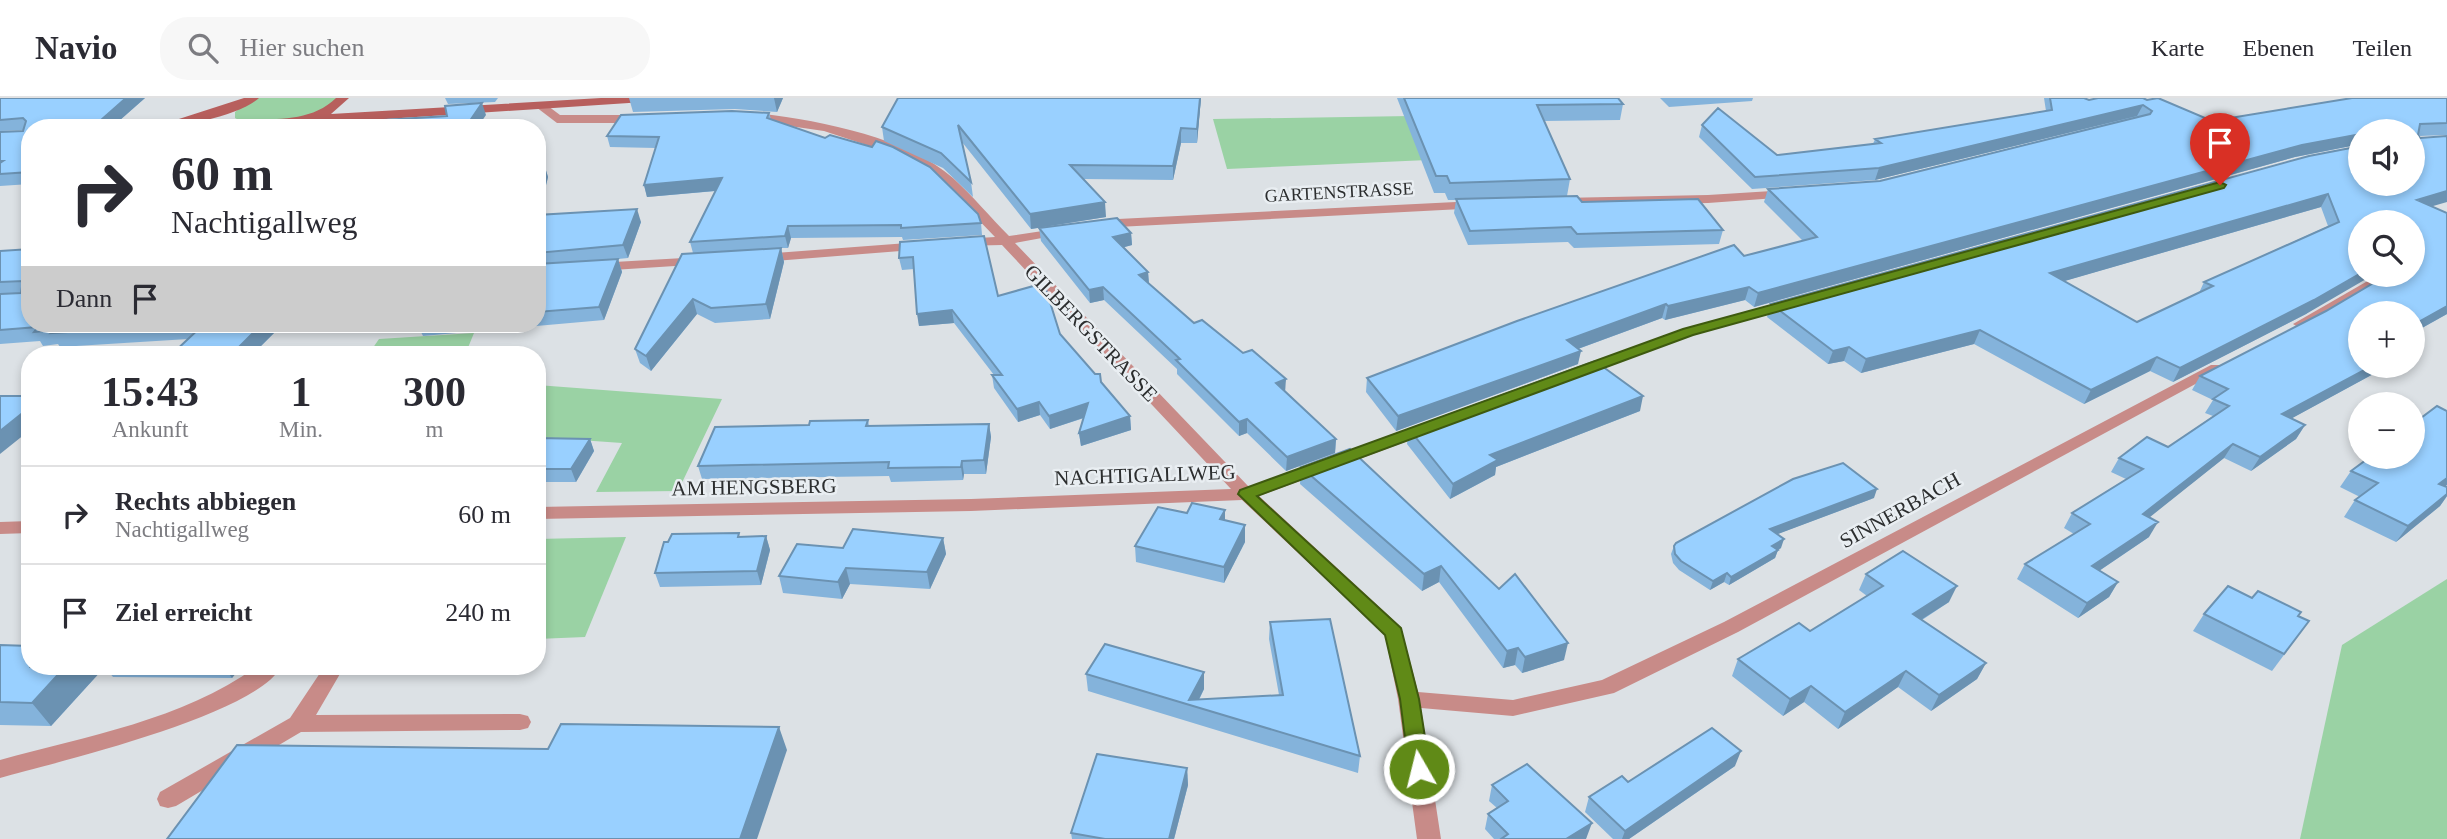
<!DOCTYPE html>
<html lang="de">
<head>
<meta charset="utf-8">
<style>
	:root { --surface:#fff; --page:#f7f7f7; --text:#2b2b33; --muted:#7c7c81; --line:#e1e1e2 }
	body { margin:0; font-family:Georgia,serif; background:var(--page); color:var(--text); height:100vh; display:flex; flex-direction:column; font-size:26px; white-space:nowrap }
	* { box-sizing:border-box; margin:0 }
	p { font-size:23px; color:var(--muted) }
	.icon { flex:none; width:38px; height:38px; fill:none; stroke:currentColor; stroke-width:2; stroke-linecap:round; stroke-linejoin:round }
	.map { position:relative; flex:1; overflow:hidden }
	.panel { position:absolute; left:21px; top:248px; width:525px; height:329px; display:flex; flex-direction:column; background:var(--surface); border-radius:28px; box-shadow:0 4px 10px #0003 }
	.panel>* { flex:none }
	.top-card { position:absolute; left:21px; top:21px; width:525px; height:214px; border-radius:28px; box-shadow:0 4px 10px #0003; background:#fff; color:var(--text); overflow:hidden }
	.fabs { position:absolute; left:2348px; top:21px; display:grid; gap:14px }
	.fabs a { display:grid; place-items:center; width:77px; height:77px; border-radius:50%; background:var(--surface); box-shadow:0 4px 10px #0003; font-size:35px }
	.pin { position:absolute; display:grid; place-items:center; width:60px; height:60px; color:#fff; margin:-72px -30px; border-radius:50% 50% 50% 0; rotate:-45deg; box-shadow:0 0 7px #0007 }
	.pin .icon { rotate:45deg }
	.me { position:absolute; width:77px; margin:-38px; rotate:352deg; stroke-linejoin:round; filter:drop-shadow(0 0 5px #0008) }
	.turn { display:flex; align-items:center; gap:24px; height:147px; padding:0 35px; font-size:32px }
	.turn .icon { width:91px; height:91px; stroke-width:2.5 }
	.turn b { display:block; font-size:49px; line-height:60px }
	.then { display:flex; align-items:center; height:66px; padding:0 35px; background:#0003; gap:14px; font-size:26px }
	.eta { display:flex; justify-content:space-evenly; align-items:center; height:119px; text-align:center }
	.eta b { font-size:42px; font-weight:800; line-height:49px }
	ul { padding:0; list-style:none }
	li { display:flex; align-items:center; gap:21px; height:98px; padding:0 35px; border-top:2px solid var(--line) }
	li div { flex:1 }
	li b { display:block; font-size:26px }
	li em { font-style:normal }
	header { display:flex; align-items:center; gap:42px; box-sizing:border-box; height:98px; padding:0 35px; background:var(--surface); border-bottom:2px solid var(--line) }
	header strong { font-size:33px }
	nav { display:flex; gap:38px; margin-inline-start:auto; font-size:24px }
	.search { width:490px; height:63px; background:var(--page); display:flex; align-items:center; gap:18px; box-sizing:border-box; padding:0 24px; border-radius:28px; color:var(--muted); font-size:26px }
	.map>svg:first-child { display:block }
</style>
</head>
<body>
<header>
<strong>Navio</strong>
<div class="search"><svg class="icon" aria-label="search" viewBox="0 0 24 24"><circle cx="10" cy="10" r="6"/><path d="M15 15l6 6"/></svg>Hier suchen</div>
<nav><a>Karte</a><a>Ebenen</a><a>Teilen</a></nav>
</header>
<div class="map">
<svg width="2447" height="741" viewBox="0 0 2447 741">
	<rect width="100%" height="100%" fill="#dce1e5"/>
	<g fill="#9ad2a4">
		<path d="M253,0H343L305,21L242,24L235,20V14Z"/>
		<path d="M1411,18L1428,62L1227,71L1213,21Z"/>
		<path d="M474,235L465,257H368L379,241Z"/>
		<path d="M537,287L722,301L678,393L596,394L622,345L537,339Z"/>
		<path d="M626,439L585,539L537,541V441Z"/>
		<path d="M2447,481V741H2300L2342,547Z"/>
	</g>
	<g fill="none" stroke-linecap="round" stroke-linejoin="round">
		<g fill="#c88b88" fill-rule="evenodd">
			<path d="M256,569H281C254,618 57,664 0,680V662C87,638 182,622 256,569Z"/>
			<path d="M324,569H344L316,617L520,616L528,618L531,624L528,630L520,632L301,634L176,708L168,710L160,708L157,701L160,694L290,620Z"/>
		</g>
		<g fill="#c88b88" fill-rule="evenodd">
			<path d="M536,5H544L560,17H641L647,21L641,25H557L536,9Z"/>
			<path d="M746,14C808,20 905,37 953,80C973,98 990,119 1009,138L1069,129V135L1015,145L1249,389L1423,325H1435L1437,329L1435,333L1259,398L1401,529L1418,594L1513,602L1602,582L1724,524L2211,267H2223L2225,270L1738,534L1614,595L1513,618L1421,610L1441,741H1417L1398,601L1385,537L1242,402L971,413L537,421V409L971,401L1231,391L1002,147L958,148L956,145L963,141L995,139L942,84L897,57L824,33L742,21V15Z"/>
			<path d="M1787,92L1794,96L1792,99L1708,105L1560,108L1553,104L1560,100L1708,97Z"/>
			<path d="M1476,103L1481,104V110L1098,130L1091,126L1098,122Z"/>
			<path d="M921,144L928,148L926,151L761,164L754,160L761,156Z"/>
			<path d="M701,159L706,160V166L597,173L590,169L597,165Z"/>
			<path d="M2378,177H2395L2306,229L2301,231L2293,226Z"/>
			<path d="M1790,202L1795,203V209L1693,237L1586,277L1580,279L1572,274L1574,271L1683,231Z"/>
			<path d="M30,423V435L0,436V424Z"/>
		</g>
		<g fill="#b75f5d" fill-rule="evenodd">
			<path d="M244,0H259C239,18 178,30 151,30Z"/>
			<path d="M336,0H349L331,16L601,0H665L659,3L281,28L190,30C196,26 203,25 211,24C252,16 303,32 336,0Z"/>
		</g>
	</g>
	<g fill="#84b3db" fill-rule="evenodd">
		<path d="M0,0H145L111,30H30V86L0,88V34L23,33L24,32L0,33Z"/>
		<path d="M445,0H498L495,4L448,6Z"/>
		<path d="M629,0H783L777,14L735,11L633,14Z"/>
		<path d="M1201,0L1197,45H1181L1173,82L1084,81L1106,119L1031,131L962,44L971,84L973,99L943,70L884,43L882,29Z"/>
		<path d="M1397,0H1618L1623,6L1620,22L1544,23L1570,81L1567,98L1582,104L1723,132L1719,146L1574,150L1568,144L1468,147L1454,115L1456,102H1448L1445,95H1434Z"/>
		<path d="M1660,0H1753L1752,3L1669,9Z"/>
		<path d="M2044,0H2084L2089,2L2143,0L2212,23L2447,0V37L2419,38L2431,108L2447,115V216L2413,235V215H2361L2388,268L2292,320L2305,327L2296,341L2251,373L2224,360L2149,419V439L2099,473L2118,484L2109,499L2078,520L2017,481L2025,466L2074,436L2064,430L2072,415L2126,381L2111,374L2119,360L2168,349L2213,318L2205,315L2213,302L2192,292L2200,278L2413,177V124L2306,216L2173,284L2150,273L2084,306L1974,246L1861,275L1844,263L1828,266L1767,219L1771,206L2361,86L2413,33H2361V46L2295,59L1754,209L1745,202L1665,222L1662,220L1578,251V266L1396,333L1366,294L1367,280L1744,158L1803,143L1764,104L1768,91L1880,83L2137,18L1875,82L1752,91L1699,39L1702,27L1777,57L1873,46L1875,41L2046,13ZM2321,109L2328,128L2204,184L2199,195L2137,224L2064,183Z"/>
		<path d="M769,15L771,21L981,125L982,137L903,142L902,139L791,140L788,150H781L784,164L770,221L715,225L697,216L651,273L640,265L635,251L693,155L690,144L716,93L647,99L644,87L656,50L610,49L607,38Z"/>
		<path d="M544,66L548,79L539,117L641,124L628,160L618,161L622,174L604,222L423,238L419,230H409L407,226H537V67Z"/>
		<path d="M1039,130L1131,135L1132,147L1124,149L1148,174L1149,185L1194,225L1285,293L1336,341L1335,355L1286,373L1247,335L1239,338L1177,276V271L1104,202L1090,205L1041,143Z"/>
		<path d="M900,144L998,198L1060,236L1130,318L1131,332L1081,348L1079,335L1084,320L1050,331L1040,317L1018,324L994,290L992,277H994L954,225L919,228L914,171L902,172L899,160Z"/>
		<path d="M30,151V226H360L275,234L252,257H171L188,241L60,249L58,246L43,248L40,243L0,246V153Z"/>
		<path d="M1640,313L1496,369L1495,377L1450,401L1407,346L1409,331Z"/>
		<path d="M868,322L869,328L989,326L991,339L986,376H964L963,382L891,384L889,378L702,381L698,368L809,327Z"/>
		<path d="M537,340L590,341L594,353L576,384H537Z"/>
		<path d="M1350,351L1564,562L1522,575L1515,567L1503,570L1439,484L1422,493L1300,386L1301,369Z"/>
		<path d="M2351,373L2445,388L2447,389V398L2440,408L2396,444L2344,419L2355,402L2360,399L2340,389Z"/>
		<path d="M1874,400L1777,436L1781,450L1778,452L1775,460L1729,487L1724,484L1710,492L1679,472L1673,465L1671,456L1674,448Z"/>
		<path d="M1187,415L1225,422L1245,444L1224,485L1136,464L1135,448Z"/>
		<path d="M766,438L770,452L761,487L660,489L655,475L740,439Z"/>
		<path d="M943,440L946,456L930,491L850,486L842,501L783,495L779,478L843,450Z"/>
		<path d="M1866,476L1949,504L1922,522L1986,565L1977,581L1931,613L1898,589L1838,631L1804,604L1783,618L1732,578L1738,561L1810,533L1867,498L1859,492Z"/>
		<path d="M2252,500L2309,523L2272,573L2193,533L2204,516Z"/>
		<path d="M1270,524L1360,658L1358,675L1088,593L1086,576L1204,574V591L1199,602L1279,597L1269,541Z"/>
		<path d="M0,547L102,572L51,628L0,627Z"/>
		<path d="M105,569H241L232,580L113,579Z"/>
		<path d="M1735,668L1629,741H1613L1585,714L1589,699L1628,684Z"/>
		<path d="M1187,670L1188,687L1174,741H1072L1071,735Z"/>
		<path d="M1492,687L1587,740L1494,741L1485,731L1488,716L1497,710L1489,703Z"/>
	</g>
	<g fill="#6b92b2">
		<path d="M126,0H145L111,30H92Z"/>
		<path d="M774,0H783L777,14Z"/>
		<path d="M1200,0H1201L1197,45V31Z"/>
		<path d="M482,5L486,17L477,30H465Z"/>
		<path d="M2143,7L2137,18L1875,82L1879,70Z"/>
		<path d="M1181,30V45L1173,82V68Z"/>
		<path d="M2361,36V46L2295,59L1754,209L1758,195L2302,47Z"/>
		<path d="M544,66L548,79L537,122V91Z"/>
		<path d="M722,80L725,92L647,99L644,87Z"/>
		<path d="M2447,93V104L2409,115L2417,102Z"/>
		<path d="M2328,96L2321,109L2044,189L2050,175Z"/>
		<path d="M1105,104L1106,119L1031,131L1030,116Z"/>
		<path d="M637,111L641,124L628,160L623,147Z"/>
		<path d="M788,128L791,140L788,150L785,138Z"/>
		<path d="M1131,135L1132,147L1114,152L1113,139Z"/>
		<path d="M781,150L784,164L770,221L766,206Z"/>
		<path d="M618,161L622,174L604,222L599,209Z"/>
		<path d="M1148,174L1149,187L1139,177Z"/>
		<path d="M2361,175V177H2373L2306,216L2173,284L2180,270Z"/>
		<path d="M1103,189L1104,202L1090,205L1089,192Z"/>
		<path d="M1749,189L1745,202L1665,222L1668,208Z"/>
		<path d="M693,201L697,216L651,273L646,258Z"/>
		<path d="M1666,206L1662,220L1564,256L1567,242Z"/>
		<path d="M2447,208V216L2413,235V227Z"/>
		<path d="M952,212L954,225L919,228L917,216Z"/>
		<path d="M262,226H271L275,234L252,257H231Z"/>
		<path d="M1980,232L1974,246L1861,275L1866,261Z"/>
		<path d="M1849,249L1844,263L1828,266L1833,253Z"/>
		<path d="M1581,253L1578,266L1396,333L1398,318Z"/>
		<path d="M2157,259L2150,273L2084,306L2091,292Z"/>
		<path d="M2372,268H2388L2274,330L2282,316Z"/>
		<path d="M1286,281L1285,295L1276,285Z"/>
		<path d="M1643,298L1640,313L1496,369L1495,377L1450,401L1453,386L1490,357Z"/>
		<path d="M1039,304L1040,317L1018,324L1017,311Z"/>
		<path d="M1088,305L1089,318L1050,331L1049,318Z"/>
		<path d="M30,309V332L0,356V333Z"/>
		<path d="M1130,318L1131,332L1081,348L1079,335Z"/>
		<path d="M1247,321V335L1239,338V324Z"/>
		<path d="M989,326L991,339L986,376L984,362Z"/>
		<path d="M2305,327L2296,341L2251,373L2260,359Z"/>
		<path d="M590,341L594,353L576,384L571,371Z"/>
		<path d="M1336,341L1335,355L1286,373L1287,359Z"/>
		<path d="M2233,346L2224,360L2135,431L2143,416Z"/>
		<path d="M962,363L964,376L963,382L961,369Z"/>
		<path d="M2447,380V387L2427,402L2439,386Z"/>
		<path d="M1877,391L1874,400L1767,440L1770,431Z"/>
		<path d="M2447,396V398L2440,408L2396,444L2408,428Z"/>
		<path d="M1225,412V429L1220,421Z"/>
		<path d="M2158,424L2149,439L2084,483L2092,468Z"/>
		<path d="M1245,427V444L1224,485V469Z"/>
		<path d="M766,438L770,452L761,487L757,473Z"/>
		<path d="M943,440L946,456L930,491L927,474Z"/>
		<path d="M1784,441L1781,450L1769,457L1778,452L1775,460L1729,487L1731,479L1772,448Z"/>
		<path d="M1441,468L1439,484L1422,493L1424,476Z"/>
		<path d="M846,470L850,486L842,501L838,484Z"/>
		<path d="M1727,475L1724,484L1710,492L1713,483Z"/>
		<path d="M2118,484L2109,499L2078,520L2087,505Z"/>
		<path d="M1957,488L1949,504L1905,532L1913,516Z"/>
		<path d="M1568,545L1564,562L1522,575L1525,559Z"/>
		<path d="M1518,550L1515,567L1503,570L1507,553Z"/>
		<path d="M1986,565L1977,581L1931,613L1939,597Z"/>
		<path d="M65,569H99L102,572L51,628L32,605Z"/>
		<path d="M224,569H241L232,580Z"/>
		<path d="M1906,573L1898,589L1838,631L1845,614Z"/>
		<path d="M1204,574V591L1195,609L1189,602Z"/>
		<path d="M1811,588L1804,604L1783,618L1790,601Z"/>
		<path d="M779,629L787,652L757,741H740Z"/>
		<path d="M1741,653L1735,668L1629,741H1622L1625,733Z"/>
		<path d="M1187,670L1188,687L1174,741H1169Z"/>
		<path d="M1592,725L1586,741H1566Z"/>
	</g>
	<g fill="#99d0ff" stroke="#6b92b2" stroke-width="2" fill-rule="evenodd">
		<path d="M0,0H126L92,30H30V74L0,76V65L3,63H0V34L23,33L26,23L23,20L0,22Z"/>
		<path d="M898,0H1200L1197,31L1181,30L1173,68L1070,67L1105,104L1030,116L958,27L971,84L941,55L882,29Z"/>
		<path d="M1404,0H1618L1623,6L1537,7L1570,81L1450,85L1447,78H1436Z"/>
		<path d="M2050,0H2084L2089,2L2098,0H2143L2147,2L2158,0L2212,23L2352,0H2447V25L2420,26L2418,37L2420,40L2447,38V93L2417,102L2447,115V208L2413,227V215H2361V268H2372L2282,316L2305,327L2260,359L2233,346L2143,416L2158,424L2092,468L2118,484L2087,505L2025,466L2090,426L2072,415L2143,371L2119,360L2147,339L2168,349L2229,308L2213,301L2228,291L2200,278L2326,213L2387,177H2413V124H2361V175L2314,202L2180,270L2157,259L2091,292L1980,232L1866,261L1849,249L1833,253L1771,206L2309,58L2361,48V86H2413V33H2361V36L2302,47L1758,195L1749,189L1668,208L1666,206L1567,242L1581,253L1398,318L1367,280L1517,223L1734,147L1744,158L1817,139L1768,91L1880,83L2150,16L2152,13L2143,7L1879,70L1755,79L1702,27L1718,10L1777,57L1881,45L1875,41L2052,12ZM2328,96L2339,124L2204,184L2213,188L2137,224L2050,175Z"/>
		<path d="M482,5L465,30H331L335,25L447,18L445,8Z"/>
		<path d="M732,13L769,15L767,20L825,40L830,37L872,49L876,43L893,49L930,69L978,116L981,125L901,130V127L788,128L785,138L690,144L722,80L644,87L659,39L607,38L621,17Z"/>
		<path d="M544,66L537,91V67Z"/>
		<path d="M1577,98L1582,104L1698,101L1723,132L1577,136L1571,129L1470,133L1456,101Z"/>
		<path d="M637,111L623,147L537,155V117Z"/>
		<path d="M1117,120L1131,135L1113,139L1148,174L1139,177L1194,225L1202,222L1243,255L1252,252L1286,281L1276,285L1336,341L1287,359L1247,321L1239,324L1176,262L1180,261L1103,189L1089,192L1039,130Z"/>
		<path d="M984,138L998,198L1044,185L1060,236L1095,276H1100L1101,284L1130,318L1079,335L1088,305L1049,318L1039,304L1017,311L992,277H1002L952,212L917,216L913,159L899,160L900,144Z"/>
		<path d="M781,150L766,206L711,210L693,201L646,258L635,251L682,156Z"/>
		<path d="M30,151V226H197L51,235L54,232L34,234L38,229L0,232V196L21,195L23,183L0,184V153Z"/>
		<path d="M618,161L599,209L537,214V166Z"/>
		<path d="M204,226H262L231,257H171Z"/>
		<path d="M1595,263L1643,298L1490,357L1498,362L1453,386L1409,331Z"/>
		<path d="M0,298H30V309L0,333Z"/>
		<path d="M2437,308L2447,313V380L2439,386L2447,389V396L2408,428L2355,402L2378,385L2351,373L2370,359H2413V326Z"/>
		<path d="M868,322L866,328L989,326L984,362L962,363L961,369L888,370L889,364L698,368L715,329L809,327L810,323Z"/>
		<path d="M537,340L590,341L571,371H537Z"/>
		<path d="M1350,351L1499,491L1515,476L1568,545L1525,559L1518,550L1507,553L1441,468L1424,476L1301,369Z"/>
		<path d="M1843,365L1877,391L1770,431L1784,441L1772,448L1778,452L1731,479L1727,475L1713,483L1681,463L1675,456L1674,448L1676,445L1793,381Z"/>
		<path d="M1192,405L1225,412L1220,421L1245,427L1224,469L1135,448L1158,409L1187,415Z"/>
		<path d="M853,431L943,440L927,474L846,470L838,484L779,478L797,446L843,450Z"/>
		<path d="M739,435L738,439L766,438L757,473L655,475L664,444H668L672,436Z"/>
		<path d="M1903,453L1957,488L1913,516L1986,565L1939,597L1906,573L1845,614L1811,588L1790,601L1738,561L1799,525L1810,533L1883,488L1866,476Z"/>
		<path d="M2228,488L2252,500L2258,493L2301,514L2298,518L2309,523L2284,556L2204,516Z"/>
		<path d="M1330,521L1360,658L1086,576L1105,546L1204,574L1189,602L1283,597L1270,524Z"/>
		<path d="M0,547L30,548V569H65L32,605L0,604Z"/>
		<path d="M561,626L779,629L740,741H167L237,647L548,651Z"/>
		<path d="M1712,630L1741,653L1625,733L1589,699L1622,678L1628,684Z"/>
		<path d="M1097,656L1187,670L1169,741H1105L1071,735Z"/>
		<path d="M1527,666L1592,725L1566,741H1501L1508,736L1488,716L1508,703L1492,687Z"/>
	</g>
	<path fill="#608a17" stroke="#3e5a0f" stroke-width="2" d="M2220,84L2226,87L2224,90L1693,237L1257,398L1401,530L1419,601L1430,671L1427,677H1412L1409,671L1400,601L1385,537L1238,396L1240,392L1683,231Z"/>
	<g text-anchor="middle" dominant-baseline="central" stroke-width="5" stroke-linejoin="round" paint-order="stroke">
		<g font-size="18" fill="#2c2e2f" stroke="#e9eef2">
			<text transform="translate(1339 94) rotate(-3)">GARTENSTRASSE</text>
		</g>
		<g font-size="21" fill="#2c2e2f" stroke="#e9eef2">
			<text transform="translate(1091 235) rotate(46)">GILBERGSTRASSE</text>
			<text transform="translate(1145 377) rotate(-2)">NACHTIGALLWEG</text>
			<text transform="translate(754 389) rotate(-1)">AM HENGSBERG</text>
			<text transform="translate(1900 412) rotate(-29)">SINNERBACH</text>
		</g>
	</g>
</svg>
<div class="fabs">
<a><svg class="icon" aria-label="sound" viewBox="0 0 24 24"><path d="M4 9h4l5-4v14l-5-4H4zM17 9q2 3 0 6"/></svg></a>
<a><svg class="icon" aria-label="search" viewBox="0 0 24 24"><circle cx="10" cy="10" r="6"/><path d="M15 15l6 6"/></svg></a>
<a>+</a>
<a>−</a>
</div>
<div class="pin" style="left:2220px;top:87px;background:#d93025"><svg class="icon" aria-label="arrive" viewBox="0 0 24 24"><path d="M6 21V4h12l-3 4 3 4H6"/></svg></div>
<svg class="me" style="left:1419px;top:671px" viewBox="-20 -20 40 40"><circle r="17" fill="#608a17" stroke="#fff" stroke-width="3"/><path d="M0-11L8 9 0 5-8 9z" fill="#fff"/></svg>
<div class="top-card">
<div class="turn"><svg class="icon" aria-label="right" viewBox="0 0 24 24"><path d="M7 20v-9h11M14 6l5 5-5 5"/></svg><div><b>60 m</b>Nachtigallweg</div></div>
<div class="then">Dann<svg class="icon" aria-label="arrive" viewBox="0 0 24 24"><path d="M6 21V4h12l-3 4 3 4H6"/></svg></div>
</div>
<section class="panel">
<div class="eta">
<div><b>15:43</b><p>Ankunft</p></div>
<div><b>1</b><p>Min.</p></div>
<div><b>300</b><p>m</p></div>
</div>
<ul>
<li><svg class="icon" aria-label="right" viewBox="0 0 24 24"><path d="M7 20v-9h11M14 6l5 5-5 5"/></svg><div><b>Rechts abbiegen</b><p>Nachtigallweg</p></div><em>60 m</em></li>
<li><svg class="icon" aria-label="arrive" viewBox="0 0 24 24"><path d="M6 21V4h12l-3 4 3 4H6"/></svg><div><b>Ziel erreicht</b></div><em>240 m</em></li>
</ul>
</section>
</div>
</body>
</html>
